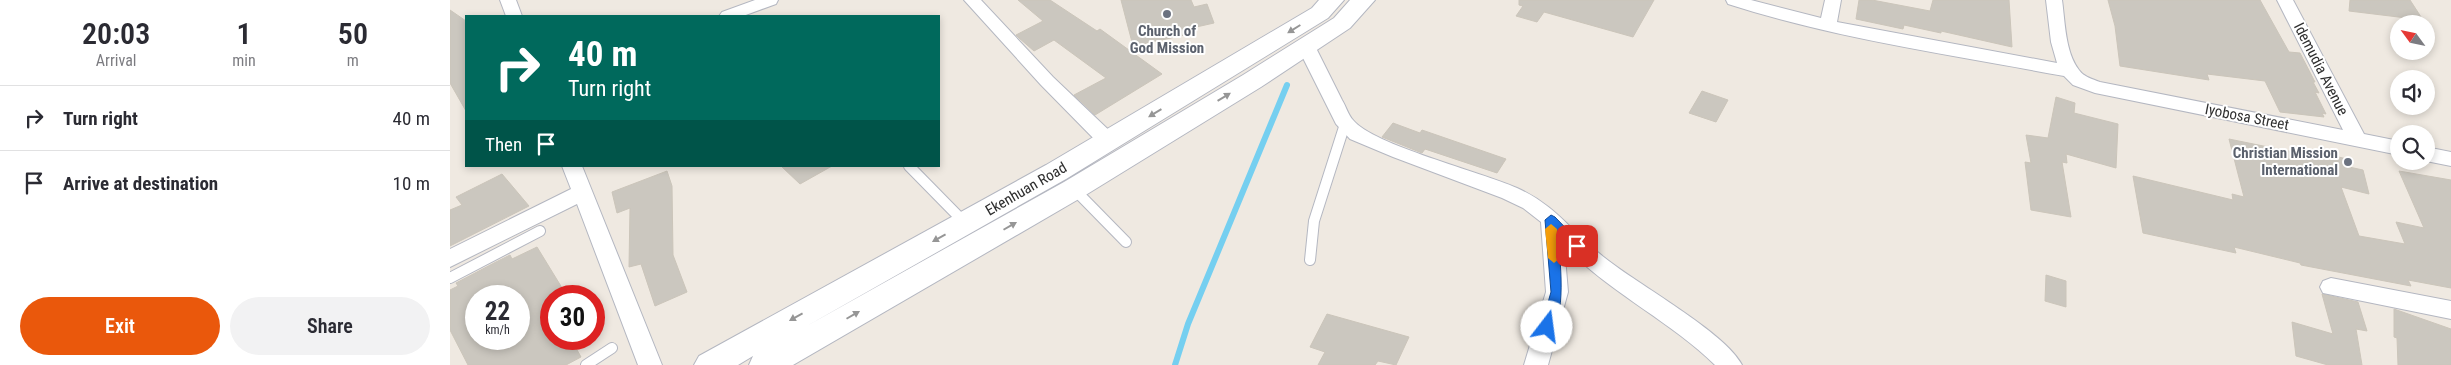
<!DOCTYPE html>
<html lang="en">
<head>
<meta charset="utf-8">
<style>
	:root { --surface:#fff; --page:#f2f2f3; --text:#2b2b33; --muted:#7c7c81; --line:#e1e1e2; --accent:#ea580c }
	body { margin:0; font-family:"Roboto Condensed",sans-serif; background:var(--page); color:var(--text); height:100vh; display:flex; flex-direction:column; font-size:19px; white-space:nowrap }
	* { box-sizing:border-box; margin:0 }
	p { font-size:16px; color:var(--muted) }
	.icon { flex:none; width:28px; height:28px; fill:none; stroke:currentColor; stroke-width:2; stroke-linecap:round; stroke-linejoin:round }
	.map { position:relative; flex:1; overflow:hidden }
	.details { display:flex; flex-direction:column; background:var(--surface); width:450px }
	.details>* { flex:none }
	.top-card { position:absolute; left:15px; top:15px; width:475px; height:152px; border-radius:0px; box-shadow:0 2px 8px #0003; background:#00695c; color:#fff; overflow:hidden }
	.needle { width:32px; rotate:303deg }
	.buttons { position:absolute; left:1940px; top:15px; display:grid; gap:10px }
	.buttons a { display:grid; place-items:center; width:45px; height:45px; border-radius:50%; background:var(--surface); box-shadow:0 2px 8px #0003; font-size:25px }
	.speed { position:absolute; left:15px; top:285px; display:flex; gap:10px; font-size:25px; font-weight:700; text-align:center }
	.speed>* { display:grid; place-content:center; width:65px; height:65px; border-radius:50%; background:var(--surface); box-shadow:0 2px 8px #0003; line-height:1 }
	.speed small { font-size:12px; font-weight:400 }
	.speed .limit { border:8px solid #d22; background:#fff; color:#111 }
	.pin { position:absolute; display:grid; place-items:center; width:42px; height:42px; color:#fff; margin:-21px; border-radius:10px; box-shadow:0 2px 8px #0006 }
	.me { position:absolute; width:55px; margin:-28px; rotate:15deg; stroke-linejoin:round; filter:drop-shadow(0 0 4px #0008) }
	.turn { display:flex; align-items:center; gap:18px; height:105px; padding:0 20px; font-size:22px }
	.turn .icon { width:65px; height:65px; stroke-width:2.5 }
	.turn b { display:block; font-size:35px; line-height:42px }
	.then { display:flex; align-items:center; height:48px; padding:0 20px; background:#0003; gap:10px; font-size:19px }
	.eta { display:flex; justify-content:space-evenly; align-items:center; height:85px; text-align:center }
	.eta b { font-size:30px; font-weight:600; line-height:35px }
	.cta { display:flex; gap:10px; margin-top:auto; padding:10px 20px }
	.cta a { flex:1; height:58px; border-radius:30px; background:var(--accent); color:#fff; font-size:20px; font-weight:600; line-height:58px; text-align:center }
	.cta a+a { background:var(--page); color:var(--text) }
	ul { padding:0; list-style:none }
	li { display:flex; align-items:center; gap:15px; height:65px; padding:0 20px; border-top:1px solid var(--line) }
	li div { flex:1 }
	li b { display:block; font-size:19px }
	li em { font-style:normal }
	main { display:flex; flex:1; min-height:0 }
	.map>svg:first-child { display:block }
</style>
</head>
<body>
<main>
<section class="details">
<div class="eta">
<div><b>20:03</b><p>Arrival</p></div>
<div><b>1</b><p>min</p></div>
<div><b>50</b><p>m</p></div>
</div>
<ul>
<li><svg class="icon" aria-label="right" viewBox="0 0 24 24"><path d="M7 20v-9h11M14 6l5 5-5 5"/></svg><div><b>Turn right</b></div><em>40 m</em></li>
<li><svg class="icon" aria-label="arrive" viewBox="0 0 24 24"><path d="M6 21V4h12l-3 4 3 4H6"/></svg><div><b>Arrive at destination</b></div><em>10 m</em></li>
</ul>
<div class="cta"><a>Exit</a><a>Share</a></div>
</section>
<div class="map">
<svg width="2001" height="365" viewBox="0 0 2001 365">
	<rect width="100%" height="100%" fill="#efe9e1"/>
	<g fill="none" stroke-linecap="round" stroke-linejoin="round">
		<path stroke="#75cff0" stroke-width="6" d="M725,365L738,324L837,85"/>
	</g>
	<g fill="#cbc7bf" stroke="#cbc5ba" fill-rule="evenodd">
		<path d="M568,0H600L647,31L650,29L712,74L645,115L624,95L656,78L604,40L584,51L569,38L566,35L593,21Z"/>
		<path d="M671,0H741L744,7L757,4L764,23L733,30L735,35L683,46Z"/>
		<path d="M1069,0H1204L1183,37L1094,12L1087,22L1066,16L1073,6L1069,5Z"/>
		<path d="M1409,0H1422L1480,11L1483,0H1559L1562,47L1491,31V33L1454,25L1453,29L1406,19Z"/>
		<path d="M1658,0H1810L1839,52L1850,53L1865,82H1863L1869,93L1865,92L1876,114L1872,113L1874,117L1830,112L1815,81L1757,74L1759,80L1670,66L1665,26Z"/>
		<path d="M1900,0H1960L1973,20L1899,11Z"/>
		<path d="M0,10L16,21V111L0,83Z"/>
		<path d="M1252,91L1278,100L1266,122L1239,113Z"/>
		<path d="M1606,97L1625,103L1624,113L1668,124L1666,168L1616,154L1617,163L1612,162L1621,217L1581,210L1575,162L1581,163L1576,135L1598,138Z"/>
		<path d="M943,123L970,133L972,130L1056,159L1047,173L975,149L972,153L932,137Z"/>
		<path d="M1779,139L1877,159L1876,154L1897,159L1899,167L1913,170L1919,194L1891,187L1909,236L1955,244L1946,222L1974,228L1949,171L2001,180V288L1958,280L1961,286L1851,265L1850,263L1784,247L1786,253L1693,233L1683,176L1783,200L1782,194L1794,197Z"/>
		<path d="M331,166H382L350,184Z"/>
		<path d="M217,171L222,186L223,255L237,292L205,306L191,264L179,267L180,208L167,213L162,192Z"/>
		<path d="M52,174L79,206L0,246V210L12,205L6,197Z"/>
		<path d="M87,247L117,296H101V339H121L131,357L116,365H18L0,330V290L8,286L6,283L46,262L60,255L62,259ZM26,296H69V339H26Z"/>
		<path d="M1596,275L1616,281V307L1595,301Z"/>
		<path d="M1872,294L1908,302L1917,331L1906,329L1912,365H1878L1846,356L1842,322L1883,334Z"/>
		<path d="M1944,309L2001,329V365H1948L1947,338L1944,337Z"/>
		<path d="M877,314L959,337L946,365L928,361L925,365H868L875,352L860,347Z"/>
	</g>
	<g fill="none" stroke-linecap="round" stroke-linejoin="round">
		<defs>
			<g id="service">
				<path d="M459,166L515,223"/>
				<path d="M624,189L676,242"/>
				<path d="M860,260L864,221L895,124"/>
				<path d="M0,278L90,231"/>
				<path d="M136,365L162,348"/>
			</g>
			<g id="minor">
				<path d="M50,0H66L72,16H56Z"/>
				<path d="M305,0H328L326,4L293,16H269L272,12Z"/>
				<path d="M514,0H531L603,77L665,136L668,141L665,146L658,148L651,146L591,85Z"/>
				<path d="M1276,0H1301L1371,18L1375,0H1391L1387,22L1607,63L1601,42L1596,0H1612C1615,21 1615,52 1629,70C1634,77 1642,79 1650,82L1893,130L1827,0H1843L1914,134L1949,141V155L1645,93L1623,85L1614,76C1502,55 1387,39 1278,4Z"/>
				<path d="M856,40L862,42L865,46C874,64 883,82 892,100C896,106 898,115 903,120C923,145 1032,172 1067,188C1107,206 1122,233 1155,258C1187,284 1275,332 1292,365H1265C1219,320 1158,292 1114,245L1118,292L1098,365H1074L1096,292L1091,222L1073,208L1052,198L943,157L900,139L886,124L847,46L850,42Z"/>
				<path d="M1976,147L2001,152V166L1976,161Z"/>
				<path d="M112,166H132L212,365H188L127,204L0,267V249L121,189Z"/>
				<path d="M1881,278L2001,301V319L1873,293L1870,287L1873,281Z"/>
			</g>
			<path id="secondary" d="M869,0H894L878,18L616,179L355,327L614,182L793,75L884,18L900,0H925L900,28L811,87L634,196L343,365H299L303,356L288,365H244L249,356L596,165L862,8Z"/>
		</defs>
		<use href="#service" stroke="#b4b7c1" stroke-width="12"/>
		<use href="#minor" stroke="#b4b7c1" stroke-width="2"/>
		<use href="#secondary" stroke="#b4b7c1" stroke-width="2"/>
		<use href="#service" stroke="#fff" stroke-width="10"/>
		<use href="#minor" fill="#fff" fill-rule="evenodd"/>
		<use href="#secondary" fill="#fff" fill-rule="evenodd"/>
	</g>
	<defs><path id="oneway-solid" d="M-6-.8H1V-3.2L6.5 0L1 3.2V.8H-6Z" transform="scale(1.25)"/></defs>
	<g fill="#969696">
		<use href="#oneway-solid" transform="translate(844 29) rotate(148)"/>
		<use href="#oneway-solid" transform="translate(774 97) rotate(-31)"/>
		<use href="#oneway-solid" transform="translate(705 113) rotate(149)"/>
		<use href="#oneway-solid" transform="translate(560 226) rotate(-30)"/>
		<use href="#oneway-solid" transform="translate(489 238) rotate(151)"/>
		<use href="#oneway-solid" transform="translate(403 315) rotate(-30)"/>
		<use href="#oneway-solid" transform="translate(346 317) rotate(151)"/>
	</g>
	<path fill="#1a73e8" stroke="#114b97" d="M1101,215L1105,217L1133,246L1131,249H1123L1108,234C1109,252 1119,325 1097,332L1091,327L1101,292L1095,220Z"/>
	<path fill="#f59e0b" d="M1101,224L1107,229L1110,258L1104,263L1098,258L1095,229Z"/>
	<g fill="#6b7280" stroke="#fff" stroke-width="2">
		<circle cx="717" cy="14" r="5"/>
		<circle cx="1898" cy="162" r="5"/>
	</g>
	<g text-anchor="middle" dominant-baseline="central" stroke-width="4" stroke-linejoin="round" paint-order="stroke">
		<g font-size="15" font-weight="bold" fill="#5b616d" stroke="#fff">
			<text x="717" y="31">Church of<tspan x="717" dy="17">God Mission</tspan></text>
			<text x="1888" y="153" text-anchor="end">Christian Mission<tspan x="1888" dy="17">International</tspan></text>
		</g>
		<g font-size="15" fill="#2e2e2e" stroke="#fff">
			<text transform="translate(1871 69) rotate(63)">Idemudia Avenue</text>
			<text transform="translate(1797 117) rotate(11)">Iyobosa Street</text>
			<text transform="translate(576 189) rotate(-30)">Ekenhuan Road</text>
		</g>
	</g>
</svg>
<div class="buttons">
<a><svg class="needle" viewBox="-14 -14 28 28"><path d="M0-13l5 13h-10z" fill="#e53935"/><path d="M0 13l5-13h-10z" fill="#7c7c81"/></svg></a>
<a><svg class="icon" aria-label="sound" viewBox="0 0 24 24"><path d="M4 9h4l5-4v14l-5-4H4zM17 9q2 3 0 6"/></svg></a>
<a><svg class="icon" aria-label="search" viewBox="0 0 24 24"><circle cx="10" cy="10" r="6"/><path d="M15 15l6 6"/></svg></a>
</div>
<div class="speed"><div>22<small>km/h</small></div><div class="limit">30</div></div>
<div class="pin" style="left:1127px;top:246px;background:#d93025"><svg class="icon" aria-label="arrive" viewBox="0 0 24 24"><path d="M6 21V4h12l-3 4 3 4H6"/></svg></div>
<svg class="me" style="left:1097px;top:327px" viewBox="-20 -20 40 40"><circle r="19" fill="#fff"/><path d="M0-13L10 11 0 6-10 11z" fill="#1a73e8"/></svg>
<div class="top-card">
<div class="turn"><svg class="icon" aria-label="right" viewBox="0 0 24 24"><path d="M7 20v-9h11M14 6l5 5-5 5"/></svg><div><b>40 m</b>Turn right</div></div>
<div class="then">Then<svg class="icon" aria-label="arrive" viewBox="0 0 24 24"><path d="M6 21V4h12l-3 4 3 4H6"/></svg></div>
</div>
</div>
</main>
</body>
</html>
